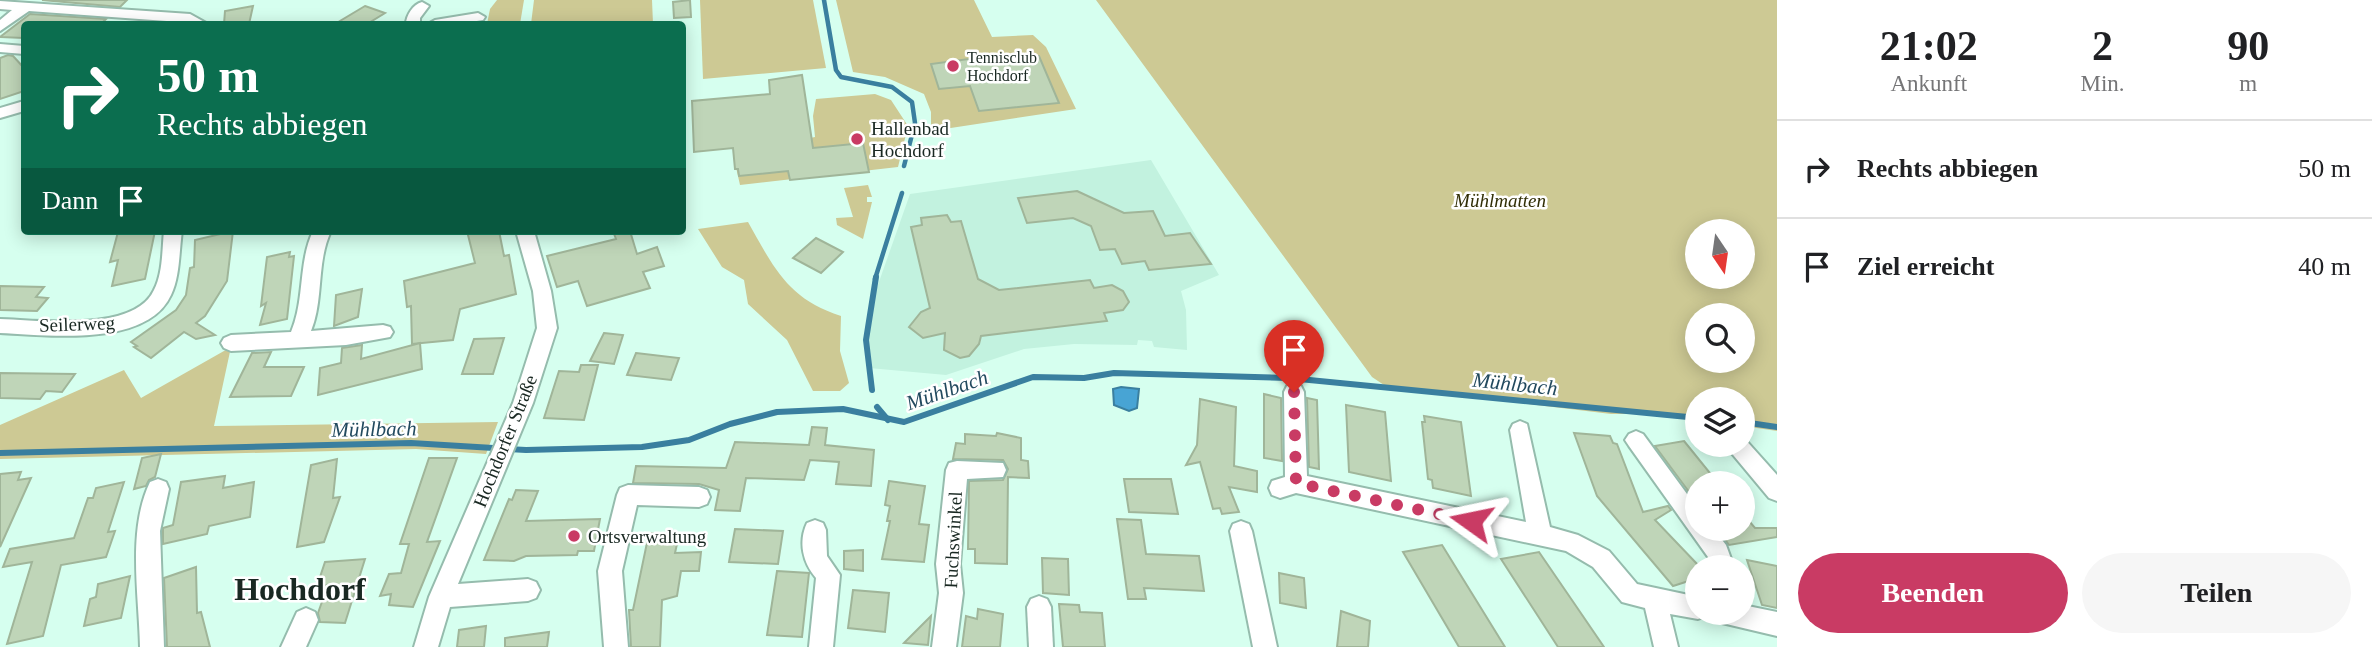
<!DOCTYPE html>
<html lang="de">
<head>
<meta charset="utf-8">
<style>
	:root { --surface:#fff; --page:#f6f6f6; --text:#202124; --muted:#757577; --line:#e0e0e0; --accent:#c93b64 }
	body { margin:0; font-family:Georgia,serif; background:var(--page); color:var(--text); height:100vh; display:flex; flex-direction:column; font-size:26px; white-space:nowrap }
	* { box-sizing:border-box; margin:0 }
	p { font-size:23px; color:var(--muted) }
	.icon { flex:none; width:38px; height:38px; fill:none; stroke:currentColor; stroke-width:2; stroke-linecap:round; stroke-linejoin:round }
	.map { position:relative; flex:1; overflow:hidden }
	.details { display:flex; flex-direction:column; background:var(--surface); width:595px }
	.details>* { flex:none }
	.hud { position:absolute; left:21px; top:21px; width:665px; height:214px; border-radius:7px; box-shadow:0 4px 18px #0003; background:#0b6e4f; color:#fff; overflow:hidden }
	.needle { width:46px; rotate:167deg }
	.fabs { position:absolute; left:1685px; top:219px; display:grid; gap:14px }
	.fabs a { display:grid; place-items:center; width:70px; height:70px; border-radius:50%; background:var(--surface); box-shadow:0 4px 18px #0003; font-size:35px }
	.pin { position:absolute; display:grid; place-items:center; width:60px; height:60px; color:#fff; margin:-72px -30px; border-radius:50% 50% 50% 0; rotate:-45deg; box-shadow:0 0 7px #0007 }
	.pin .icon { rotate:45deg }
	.me { position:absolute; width:77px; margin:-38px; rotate:282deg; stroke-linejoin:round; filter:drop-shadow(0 0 5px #0008) }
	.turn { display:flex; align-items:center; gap:24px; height:147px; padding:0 21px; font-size:32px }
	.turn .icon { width:91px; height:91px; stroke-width:2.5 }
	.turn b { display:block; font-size:49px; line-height:60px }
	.then { display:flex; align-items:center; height:66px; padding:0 21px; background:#0003; gap:14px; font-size:26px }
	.eta { display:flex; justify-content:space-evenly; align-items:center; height:119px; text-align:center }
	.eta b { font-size:42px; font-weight:800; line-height:49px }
	.action { display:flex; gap:14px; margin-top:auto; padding:14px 21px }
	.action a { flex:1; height:80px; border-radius:42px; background:var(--accent); color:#fff; font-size:28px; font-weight:800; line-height:80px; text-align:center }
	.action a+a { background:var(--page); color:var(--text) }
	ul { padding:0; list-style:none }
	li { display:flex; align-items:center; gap:21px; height:98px; padding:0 21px; border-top:2px solid var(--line) }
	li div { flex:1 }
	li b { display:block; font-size:26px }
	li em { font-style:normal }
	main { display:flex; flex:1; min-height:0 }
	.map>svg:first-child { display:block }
</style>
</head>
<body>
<main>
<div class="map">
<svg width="1777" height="647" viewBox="0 0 1777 647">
	<rect width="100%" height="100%" fill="#d6ffef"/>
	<path fill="#c2f2df" d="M1151,160L1219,275L1181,291L1186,310L1187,350L1154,347L1152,341L1138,340L1137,345L1074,344L1024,349L946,375L869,368L867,333L874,296L910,194Z"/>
	<g fill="#cdc994" fill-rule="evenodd">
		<path d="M497,0H524L520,24H487L490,9Z"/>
		<path d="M534,0H652L653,24H531Z"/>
		<path d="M700,0H813L826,68L703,79Z"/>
		<path d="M836,0H974L992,37L1033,35L1046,47L1076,109L931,131V112L924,94L885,77L853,72Z"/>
		<path d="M1096,0H1777V431L1743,426V399H1698L1697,419L1661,414H1611L1387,387L1372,377ZM1698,231H1743V276H1698ZM1698,315H1743V360H1698Z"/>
		<path d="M875,94L891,100L908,126L898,167L740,185L733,154L815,137L813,116L816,99Z"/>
		<path d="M868,185L872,197H867V202H872L863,239L837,225L836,218L853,217L844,188Z"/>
		<path d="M748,222C774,268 788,299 841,316L840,351L849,383L840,391H813L787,340L748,304L744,280L722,267L698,229Z"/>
		<path d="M231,347L214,426L498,422L486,454L416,449L0,459V425L124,370L141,398Z"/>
	</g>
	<path fill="#48a4d4" stroke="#3a7f9f" stroke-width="2" d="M1121,387L1139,389L1137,408L1129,411L1114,405L1113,389Z"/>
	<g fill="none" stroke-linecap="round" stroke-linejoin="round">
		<g stroke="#3a7f9f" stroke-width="4.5">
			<path d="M824,0L836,70L841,77L892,87L912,102L915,123L904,166"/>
			<path d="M875,279L902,193"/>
		</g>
		<g stroke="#3a7f9f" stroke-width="6">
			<path d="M872,390L866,340L876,277"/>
			<path d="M877,407L888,420"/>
			<path d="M1743,422L1777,427"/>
			<path d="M0,453L411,443L526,450L642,447L689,440L730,424L777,412L843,409L904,422L1033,377L1084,378L1114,373L1289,378L1698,418"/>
		</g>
	</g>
	<g fill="#bfd5b8" stroke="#a0b599" stroke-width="2">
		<path d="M42,0H127L120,7Z"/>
		<path d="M690,0L691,17L674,18L673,2Z"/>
		<path d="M253,6L249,24H224L225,11Z"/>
		<path d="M365,6L385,13L367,24H335Z"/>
		<path d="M30,14L106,19L101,24H24V38L0,37Z"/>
		<path d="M8,55L13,56L24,68V91L0,99V58Z"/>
		<path d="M991,56L992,60L1039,56L1059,103L979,111L970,86L939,89L931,64Z"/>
		<path d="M802,75L813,148L863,143L869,172L790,180L788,171L739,176L738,169H735L733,148L694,152L692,101L770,94L769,80Z"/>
		<path d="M1077,191L1124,213L1153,211L1165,236L1190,233L1211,264L1149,270L1145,261L1122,264L1115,249L1100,250L1091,226L1073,218L1027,223L1018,198Z"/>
		<path d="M947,215L951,222L961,221L978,279L999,290L1090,280L1094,288L1112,285L1123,291L1129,302L1123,310L1104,313L1107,321L981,336L979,344L969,356L960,358L944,350L945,333L923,338L909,327L921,312L930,308L911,227L922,225L921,218Z"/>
		<path d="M155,231L145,279L112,286L118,260L110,262L118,232Z"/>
		<path d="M233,231L227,281L205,316L196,323L215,335L196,339L184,332L151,358L134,347L137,346L131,342L176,310L186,295L190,268L194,267L195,240Z"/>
		<path d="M467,231H499L504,256L509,255L516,294L460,309L453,340L412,344L411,306L407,307L404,281L475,263Z"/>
		<path d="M613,231H630L637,254L657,247L664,266L643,272L650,288L587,306L578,281L557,287L547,256L616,239Z"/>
		<path d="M816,238L843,252L821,273L793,258Z"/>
		<path d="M290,252L289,257L294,256L287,319L260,325L266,303L261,306L267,257Z"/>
		<path d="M0,286L44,287L36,297L48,298L37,311L0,310Z"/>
		<path d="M362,289L358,317L334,326L336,295Z"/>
		<path d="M604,333L623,335L614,364L590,361Z"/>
		<path d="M504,338L493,374H462L474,339Z"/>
		<path d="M420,343L422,369L318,395L320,368L341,363L342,348L362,345L361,359Z"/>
		<path d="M271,352L264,367H304L291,396L230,397L252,353Z"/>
		<path d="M636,353L679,358L671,380L627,375Z"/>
		<path d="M581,365H598L584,420L544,418L559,371L579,372Z"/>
		<path d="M0,373L75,374L62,392L46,391L40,399L0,398Z"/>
		<path d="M1264,394L1281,398L1282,461L1264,458Z"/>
		<path d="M1307,398L1317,400L1319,469L1309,467Z"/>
		<path d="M1200,399L1236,407L1234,466L1257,471V492L1229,487L1239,512L1222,514L1220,508L1213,509L1200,462L1186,465L1197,445Z"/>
		<path d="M1346,405L1385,412L1391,481L1349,472Z"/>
		<path d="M1424,416L1461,422L1471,496L1433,488L1432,480L1428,479L1422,422H1425Z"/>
		<path d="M812,427L827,428L825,445L874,450L871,486L836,484L839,462L810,460L804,480L746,478L740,511L715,510L719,490L699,484L633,483L636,466L726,468L735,442L809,445Z"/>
		<path d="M997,433L1021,438V460L1028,461L1029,478L1008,477L1007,564L975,563V549H968L969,481L1003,480L1008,469L1003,460L953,459L956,443L965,444V434L996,436Z"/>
		<path d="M1574,433L1610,436L1613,443L1617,444L1643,512L1668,506L1671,510L1655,520L1698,565V578L1673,586L1597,496Z"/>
		<path d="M1684,441L1718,483H1698V504L1655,446Z"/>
		<path d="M161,454L155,477L149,480L146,486L134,489L142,458Z"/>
		<path d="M429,458H457L427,542L440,541L413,607L389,605L391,594L380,596L389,574L401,573L409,544H400Z"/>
		<path d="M337,459L333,498L340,497L324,542L297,547L311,465Z"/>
		<path d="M21,472L18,480L31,478L0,547V474Z"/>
		<path d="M225,476L223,488L254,482L250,517L209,526L207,534L163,544V528L173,525L181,482Z"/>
		<path d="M1124,479H1171L1178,514L1129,512Z"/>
		<path d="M889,481L925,486L919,524L929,525L924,562L882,559L890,521H887L890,506L885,505Z"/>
		<path d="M124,482L108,532L115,531L106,557L61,565L43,636L7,644L32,562L3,567L10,549L74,538L88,498H93L96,488Z"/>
		<path d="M516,490L538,491L526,521L600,519L594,551H578L577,555L526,556L514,561L484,560L509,499L512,500Z"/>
		<path d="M1743,514L1755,528H1777V537L1729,545L1717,528H1743Z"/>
		<path d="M1117,519L1141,520L1146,554L1199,556L1204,591L1144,588L1146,599H1128Z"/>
		<path d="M735,529L783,531L778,564L729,562Z"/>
		<path d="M649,533L679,535L675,553L701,552L699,571H681L677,596L662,600L660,647H631L629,610H633Z"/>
		<path d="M1442,545L1476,600L1505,647H1459L1403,552Z"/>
		<path d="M863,550V571L844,569V551Z"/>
		<path d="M1539,552L1576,606L1604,647H1558L1501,559Z"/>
		<path d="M1042,558L1068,559L1069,595L1043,593Z"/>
		<path d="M365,559L345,623L320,622L318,613L328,585L317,586L325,562Z"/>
		<path d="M1747,560L1777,566V608L1762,605Z"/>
		<path d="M196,567L197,613L201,612L210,647H167L164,578Z"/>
		<path d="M777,571L809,573L802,637L767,635Z"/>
		<path d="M1279,573L1304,578L1306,608L1280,603Z"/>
		<path d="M130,576L121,618L84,626L90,599L96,597L98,584Z"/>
		<path d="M853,590L889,593L885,632L848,628Z"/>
		<path d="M1059,604L1079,605L1080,612L1102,613L1105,647H1063Z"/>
		<path d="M978,609L1003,614L1000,647H962L966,616L977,619Z"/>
		<path d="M1341,611L1370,621L1368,647H1337Z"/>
		<path d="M931,616L928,645L904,643Z"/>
		<path d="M486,626L484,647H457L459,630Z"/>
		<path d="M549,632L547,647H505V638Z"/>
	</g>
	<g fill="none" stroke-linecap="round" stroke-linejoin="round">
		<defs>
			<g id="minor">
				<path d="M0,1L190,14L208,24L29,11L0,31V20L12,10L0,9Z"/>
				<path d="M422,2L429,6L420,18V24H406C406,16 413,4 422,2Z"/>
				<path d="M478,13L485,17L483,20L458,24H428L435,20Z"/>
				<path d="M0,44L24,46V54L0,52Z"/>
				<path d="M24,101V111L0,118V108Z"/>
				<path d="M164,231H182C179,252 180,276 171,295C147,348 47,335 0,333V319C39,320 134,333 154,290C163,273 162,250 164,231Z"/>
				<path d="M313,231H331C316,263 324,299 311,331L383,325L390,327L393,332L390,337L346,345L231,351L224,348L221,343L224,338L231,335L291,332C305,299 298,263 313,231Z"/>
				<path d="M516,231H534L551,291L557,328L533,403L458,584L528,579L536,582L540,590L536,598L528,601L450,607L438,647H414L429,597L513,403L537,328L533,291Z"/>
				<path d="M1294,384L1301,386L1304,392L1307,476L1526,522L1510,430L1513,424L1520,421L1527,424L1550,527L1578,535L1609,551L1637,584L1698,597V612H1708L1706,616L1698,619L1670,614L1678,647H1654L1645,608L1622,602L1593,567L1566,551L1296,493L1280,498L1272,495L1269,488L1272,481L1285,477L1284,392L1287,386Z"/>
				<path d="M1636,431L1643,434L1698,509V528H1713L1726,545L1734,567H1710L1708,557L1629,446L1625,440L1629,434Z"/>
				<path d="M1743,437L1777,475V501L1769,498L1729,450L1727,444H1743Z"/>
				<path d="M957,461L1003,463L1006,470L1003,477L967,479L960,564L963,593L956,647H932L939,593L936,564L946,470L949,463Z"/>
				<path d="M158,479L166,482L169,489L160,531L164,647H140C139,595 127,530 150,482Z"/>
				<path d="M628,485L699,487L707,490L710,497L707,504L699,507L637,505L622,571L628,647H604L598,571L617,495L620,488Z"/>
				<path d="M815,520L823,523L826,530L827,556L840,575L833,647H809L816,578C803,563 798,542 807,523Z"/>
				<path d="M1241,521L1249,524L1252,531L1277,647H1253L1230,531L1233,524Z"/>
				<path d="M1039,596L1047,599L1051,607L1053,647H1029L1027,607L1031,599Z"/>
				<path d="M1743,605L1777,612V636L1722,623L1714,620L1710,612H1743Z"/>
				<path d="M306,608L315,612L318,620L306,647H281L297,612Z"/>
			</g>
		</defs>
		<use href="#minor" stroke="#95bcad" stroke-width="4"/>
		<use href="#minor" fill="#fff" fill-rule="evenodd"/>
	</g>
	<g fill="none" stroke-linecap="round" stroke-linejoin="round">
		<path stroke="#c93b64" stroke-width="12" stroke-dasharray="0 21.6" d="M1294,392L1296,483L1471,521"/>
	</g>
	<g fill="#c93b64" stroke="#fff" stroke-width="2.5">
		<circle cx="953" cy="66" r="7"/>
		<circle cx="857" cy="139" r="7"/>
		<circle cx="574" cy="536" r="7"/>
	</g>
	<g text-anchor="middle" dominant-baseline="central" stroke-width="5" stroke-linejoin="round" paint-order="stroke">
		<g font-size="16" fill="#192822" stroke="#fff" text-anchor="start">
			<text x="967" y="57">Tennisclub<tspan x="967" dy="18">Hochdorf</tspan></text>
		</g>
		<g font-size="19" fill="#192822" stroke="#fff" text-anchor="start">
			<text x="871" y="128">Hallenbad<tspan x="871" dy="22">Hochdorf</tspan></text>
			<text x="588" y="536">Ortsverwaltung</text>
		</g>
		<g font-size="19" font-style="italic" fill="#312e06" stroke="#fff">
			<text x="1500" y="200">Mühlmatten</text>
		</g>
		<g font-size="19" fill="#192822" stroke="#fff">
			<text transform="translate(77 324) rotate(-2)">Seilerweg</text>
			<text transform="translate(505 441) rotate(-68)">Hochdorfer Straße</text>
			<text transform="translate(953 540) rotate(-87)">Fuchswinkel</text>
		</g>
		<g font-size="21" font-style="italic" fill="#234a5f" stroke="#fff">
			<text transform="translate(1515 384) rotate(6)">Mühlbach</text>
			<text transform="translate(947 390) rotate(-19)">Mühlbach</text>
			<text transform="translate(374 429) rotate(-1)">Mühlbach</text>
		</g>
		<g font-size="32" font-weight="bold" fill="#192822" stroke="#fff">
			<text x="300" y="589">Hochdorf</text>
		</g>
	</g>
</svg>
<div class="fabs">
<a><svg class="needle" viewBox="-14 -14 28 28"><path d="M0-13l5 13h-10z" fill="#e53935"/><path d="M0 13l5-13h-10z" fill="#757577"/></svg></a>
<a><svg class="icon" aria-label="search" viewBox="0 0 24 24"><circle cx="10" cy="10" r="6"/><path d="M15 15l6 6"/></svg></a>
<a><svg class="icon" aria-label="layers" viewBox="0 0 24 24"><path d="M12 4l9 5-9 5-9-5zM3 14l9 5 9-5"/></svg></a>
<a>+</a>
<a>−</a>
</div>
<div class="pin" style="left:1294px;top:392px;background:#d93025"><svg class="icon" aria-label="arrive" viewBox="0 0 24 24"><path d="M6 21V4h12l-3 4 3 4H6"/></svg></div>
<svg class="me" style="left:1471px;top:521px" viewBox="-20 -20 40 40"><path d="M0-17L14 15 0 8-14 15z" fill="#c93b64" stroke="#fff" stroke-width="4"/></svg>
<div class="hud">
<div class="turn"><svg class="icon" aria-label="right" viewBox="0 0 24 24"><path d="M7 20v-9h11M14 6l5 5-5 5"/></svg><div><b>50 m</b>Rechts abbiegen</div></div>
<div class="then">Dann<svg class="icon" aria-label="arrive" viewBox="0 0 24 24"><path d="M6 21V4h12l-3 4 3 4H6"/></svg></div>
</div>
</div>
<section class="details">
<div class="eta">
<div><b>21:02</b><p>Ankunft</p></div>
<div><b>2</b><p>Min.</p></div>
<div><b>90</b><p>m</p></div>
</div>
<ul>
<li><svg class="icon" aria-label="right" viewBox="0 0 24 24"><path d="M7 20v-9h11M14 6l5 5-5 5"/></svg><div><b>Rechts abbiegen</b></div><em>50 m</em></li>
<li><svg class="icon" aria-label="arrive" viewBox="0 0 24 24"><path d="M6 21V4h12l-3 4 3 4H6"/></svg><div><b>Ziel erreicht</b></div><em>40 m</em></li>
</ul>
<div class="action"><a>Beenden</a><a>Teilen</a></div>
</section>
</main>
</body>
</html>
